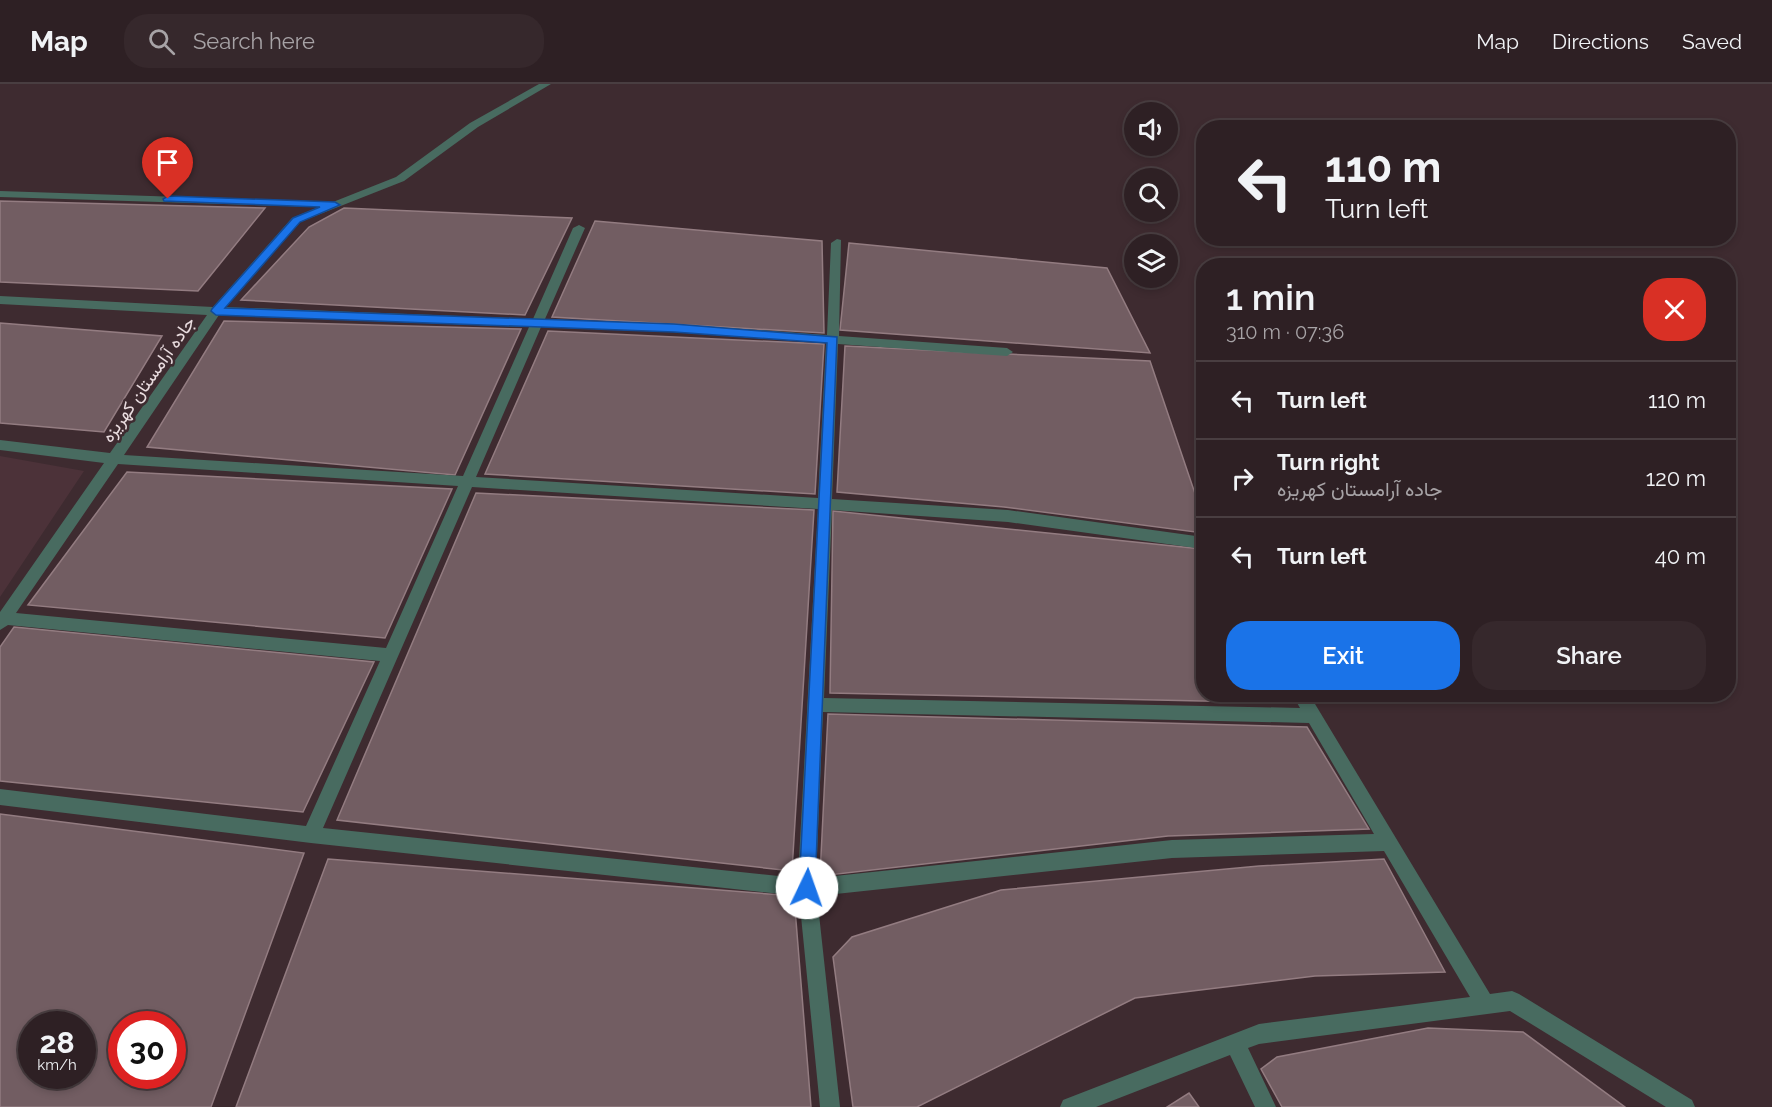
<!DOCTYPE html>
<html lang="en">
<head>
<meta charset="utf-8">
<style>
	:root { --surface:#2e2024; --page:#36282c; --text:#f1f3f6; --muted:#a7a3a6; --line:#493e41; --accent:#1a73e8 }
	body { margin:0; font-family:Raleway,Vazirmatn,sans-serif; background:var(--page); color:var(--text); height:100vh; display:flex; flex-direction:column; font-size:22px; white-space:nowrap }
	* { box-sizing:border-box; margin:0 }
	p { font-size:20px; color:var(--muted) }
	.icon { flex:none; width:33px; height:33px; fill:none; stroke:currentColor; stroke-width:2; stroke-linecap:round; stroke-linejoin:round }
	.map { position:relative; flex:1; overflow:hidden }
	.drawer { position:absolute; left:1196px; top:174px; width:540px; height:444px; display:flex; flex-direction:column; background:var(--surface); border-radius:24px; box-shadow:0 3px 9px #0003,0 0 0 2px var(--line) }
	.drawer>* { flex:none }
	.guide { position:absolute; left:1196px; top:36px; width:540px; height:126px; border-radius:24px; box-shadow:0 3px 9px #0003,0 0 0 2px var(--line); background:#2e2024; color:var(--text); overflow:hidden }
	.buttons { position:absolute; left:1124px; top:18px; display:grid; gap:12px }
	.buttons a { display:grid; place-items:center; width:54px; height:54px; border-radius:50%; background:var(--surface); box-shadow:0 3px 9px #0003,0 0 0 2px var(--line); font-size:30px }
	.speed { position:absolute; left:18px; top:927px; display:flex; gap:12px; font-size:30px; font-weight:700; text-align:center }
	.speed>* { display:grid; place-content:center; width:78px; height:78px; border-radius:50%; background:var(--surface); box-shadow:0 3px 9px #0003,0 0 0 2px var(--line); line-height:1 }
	.speed small { font-size:15px; font-weight:400 }
	.speed .limit { border:9px solid #d22; background:#fff; color:#111 }
	.pin { position:absolute; display:grid; place-items:center; width:51px; height:51px; color:#fff; margin:-62px -26px; border-radius:50% 50% 50% 0; rotate:-45deg; box-shadow:0 0 6px #0007 }
	.pin .icon { rotate:45deg }
	.me { position:absolute; width:66px; margin:-33px; rotate:3deg; stroke-linejoin:round; filter:drop-shadow(0 0 4px #0008) }
	.turn { display:flex; align-items:center; gap:21px; height:126px; padding:0 30px; font-size:27px }
	.turn .icon { width:78px; height:78px; stroke-width:2.5 }
	.turn b { display:block; font-size:42px; line-height:51px }
	.round { display:grid; place-items:center; flex:none; width:63px; height:63px; border-radius:24px; background:var(--page) }
	.head { display:flex; align-items:center; justify-content:space-between; height:102px; padding:0 30px }
	h1 { font-size:36px; font-weight:600; line-height:45px }
	.action { display:flex; gap:12px; margin-top:auto; padding:12px 30px }
	.action a { flex:1; height:69px; border-radius:24px; background:var(--accent); color:#fff; font-size:24px; font-weight:600; line-height:69px; text-align:center }
	.action a+a { background:var(--page); color:var(--text) }
	ul { padding:0; list-style:none }
	li { display:flex; align-items:center; gap:18px; height:78px; padding:0 30px; border-top:2px solid var(--line) }
	li div { flex:1 }
	li b { display:block; font-size:22px }
	li em { font-style:normal }
	header { display:flex; align-items:center; gap:36px; box-sizing:border-box; height:84px; padding:0 30px; background:var(--surface); border-bottom:2px solid var(--line) }
	header strong { font-size:28px }
	nav { display:flex; gap:33px; margin-inline-start:auto; font-size:21px }
	.search { width:420px; height:54px; background:var(--page); display:flex; align-items:center; gap:15px; box-sizing:border-box; padding:0 21px; border-radius:24px; color:var(--muted); font-size:22px }
	.map>svg:first-child { display:block }
</style>
</head>
<body>
<header>
<strong>Map</strong>
<div class="search"><svg class="icon" aria-label="search" viewBox="0 0 24 24"><circle cx="10" cy="10" r="6"/><path d="M15 15l6 6"/></svg>Search here</div>
<nav><a>Map</a><a>Directions</a><a>Saved</a></nav>
</header>
<div class="map">
<svg width="1772" height="1023" viewBox="0 0 1772 1023">
	<rect width="100%" height="100%" fill="#3e2b30"/>
	<path fill="#4c3239" d="M0,372L84,387L0,513Z"/>
	<g fill="#725d62" stroke="#937c81" stroke-width="1.5" fill-rule="evenodd">
		<path d="M0,117L265,124L198,207L0,198Z"/>
		<path d="M344,124L572,134L525,231L241,216L309,143Z"/>
		<path d="M595,137L822,157L824,249L552,233Z"/>
		<path d="M849,159L1107,184L1150,269L840,246Z"/>
		<path d="M224,237L521,245L455,391L147,363Z"/>
		<path d="M0,239L162,252L104,348L0,339Z"/>
		<path d="M548,247L824,260L815,410L485,390Z"/>
		<path d="M845,262L1150,277L1203,433V449L1004,423L837,408Z"/>
		<path d="M127,388L452,405L385,554L28,521Z"/>
		<path d="M476,409L814,426L792,787L337,736Z"/>
		<path d="M833,427L1202,465L1203,610H1287L1292,619L830,609Z"/>
		<path d="M14,543L374,578L303,728L0,697V563Z"/>
		<path d="M828,630L1307,643L1369,745L1168,752L820,792Z"/>
		<path d="M0,730L304,769L211,1023H0ZM32,940H82V992H32ZM122,940H172V992H122Z"/>
		<path d="M328,775L794,812L811,1023H236Z"/>
		<path d="M1384,775L1445,888L1315,892L1135,914L917,1023H853L833,873L852,853L1001,806L1259,782Z"/>
		<path d="M1428,944L1523,948L1625,1023H1282L1261,985L1277,973Z"/>
		<path d="M1189,1009L1199,1023H1167Z"/>
	</g>
	<g fill="none" stroke-linecap="round" stroke-linejoin="round">
		<path fill="#486b60" fill-rule="evenodd" d="M539,0H551L478,43L404,97L300,138L226,223L533,235L573,144L579,141L585,144L545,235L674,240L827,251L831,159L837,155L841,156L839,252L1007,264L1013,268L1007,272L838,260L832,415L1008,426L1203,453V465L1008,438L832,426L824,614L1300,624L1292,610H1309L1490,910L1512,907L1519,910L1692,1016L1695,1023H1666L1510,927L1259,960L1248,964L1276,1023H1255L1230,971L1096,1023H1060L1063,1016L1259,940L1470,913L1384,767L1172,774L817,812L840,1023H820L799,812L311,759L0,721V705L306,742L380,577L8,541L0,546V528L104,379L0,366V356L110,369L207,231L0,220V212L213,223L292,134L319,123L0,113V107L333,118L396,93L470,39ZM219,231L529,243L463,392L124,371ZM541,243L674,248L826,259L818,414L476,393ZM118,380L458,402L386,564L16,529ZM472,403L818,425L798,794L323,744ZM823,628L1309,639L1374,750L1172,756L816,794Z"/>
	</g>
	<path fill="#1a73e8" stroke="#114b97" stroke-width="1.5" d="M168,112L335,118L340,121L300,138L225,224L674,240L837,253L815,804L813,810L807,812L801,810L799,804L827,259L674,248L216,231L211,227L212,225L293,134L320,123L164,117L163,115Z"/>
	<g text-anchor="middle" dominant-baseline="central" stroke-width="5" stroke-linejoin="round" paint-order="stroke">
		<g font-size="18" fill="#eadde0" stroke="#3e2b30">
			<text transform="translate(148 295) rotate(-55)">جاده آرامستان کهریزه</text>
		</g>
	</g>
</svg>
<div class="buttons">
<a><svg class="icon" aria-label="sound" viewBox="0 0 24 24"><path d="M4 9h4l5-4v14l-5-4H4zM17 9q2 3 0 6"/></svg></a>
<a><svg class="icon" aria-label="search" viewBox="0 0 24 24"><circle cx="10" cy="10" r="6"/><path d="M15 15l6 6"/></svg></a>
<a><svg class="icon" aria-label="layers" viewBox="0 0 24 24"><path d="M12 4l9 5-9 5-9-5zM3 14l9 5 9-5"/></svg></a>
</div>
<div class="speed"><div>28<small>km/h</small></div><div class="limit">30</div></div>
<div class="pin" style="left:168px;top:115px;background:#d93025"><svg class="icon" aria-label="arrive" viewBox="0 0 24 24"><path d="M6 21V4h12l-3 4 3 4H6"/></svg></div>
<svg class="me" style="left:807px;top:804px" viewBox="-20 -20 40 40"><circle r="19" fill="#fff"/><path d="M0-13L10 11 0 6-10 11z" fill="#1a73e8"/></svg>
<div class="guide">
<div class="turn"><svg class="icon" aria-label="left" viewBox="0 0 24 24"><path d="M17 20v-9H6M10 6l-5 5 5 5"/></svg><div><b>110 m</b>Turn left</div></div>
</div>
<section class="drawer">
<div class="head"><div><h1>1 min</h1><p>310 m · 07:36</p></div><a class="round" style="background:#d93025;color:#fff"><svg class="icon" aria-label="close" viewBox="0 0 24 24"><path d="M6 6l12 12M18 6L6 18"/></svg></a></div>
<ul>
<li><svg class="icon" aria-label="left" viewBox="0 0 24 24"><path d="M17 20v-9H6M10 6l-5 5 5 5"/></svg><div><b>Turn left</b></div><em>110 m</em></li>
<li><svg class="icon" aria-label="right" viewBox="0 0 24 24"><path d="M7 20v-9h11M14 6l5 5-5 5"/></svg><div><b>Turn right</b><p>جاده آرامستان کهریزه</p></div><em>120 m</em></li>
<li><svg class="icon" aria-label="left" viewBox="0 0 24 24"><path d="M17 20v-9H6M10 6l-5 5 5 5"/></svg><div><b>Turn left</b></div><em>40 m</em></li>
</ul>
<div class="action"><a>Exit</a><a>Share</a></div>
</section>
</div>
</body>
</html>
